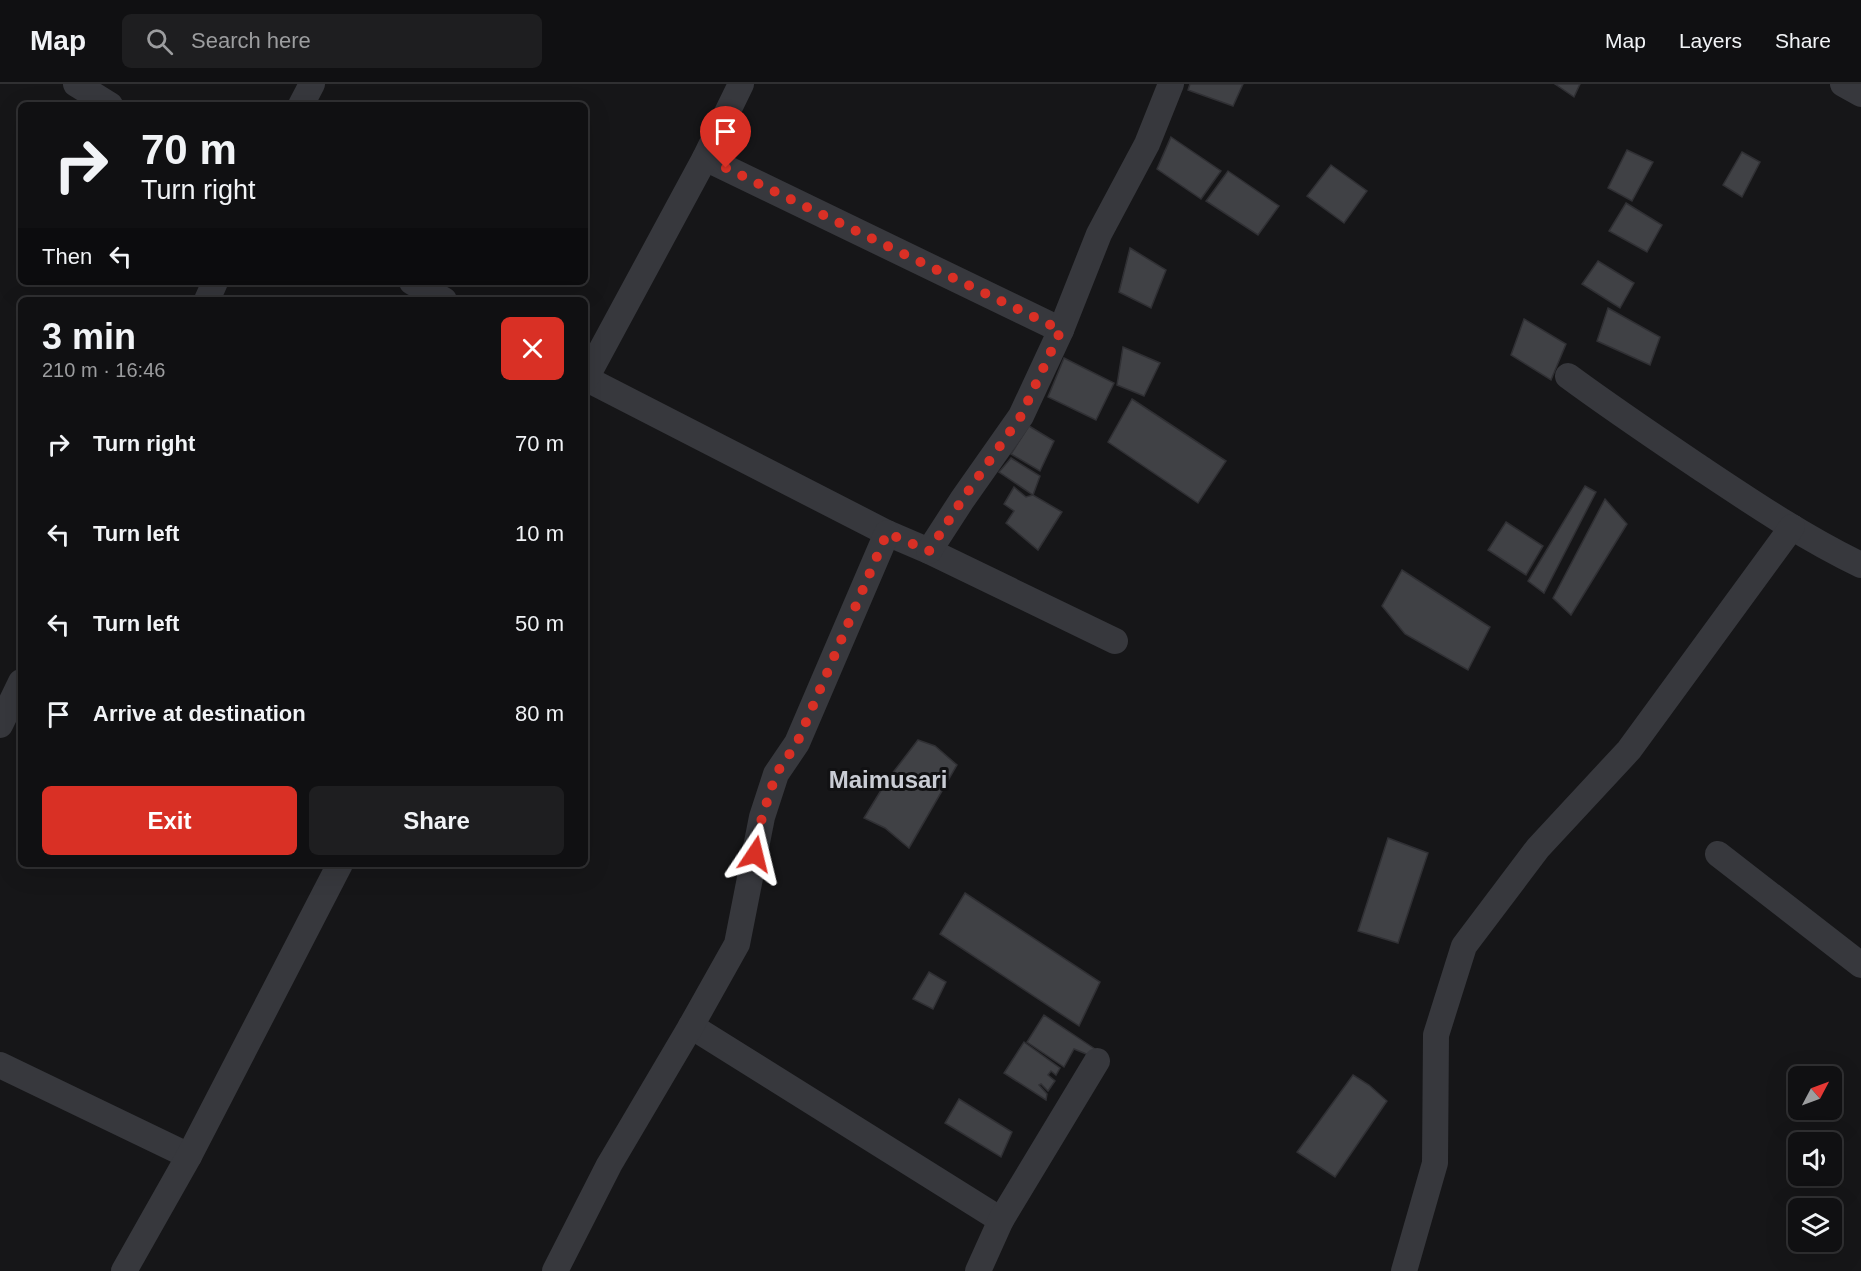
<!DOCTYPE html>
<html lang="en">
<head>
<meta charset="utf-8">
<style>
	:root { --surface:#101012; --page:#1e1e20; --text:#f1f3f6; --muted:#9c9d9f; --line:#303032; --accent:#d93025 }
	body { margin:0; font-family:Arial,sans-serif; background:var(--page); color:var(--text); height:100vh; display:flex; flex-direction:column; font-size:22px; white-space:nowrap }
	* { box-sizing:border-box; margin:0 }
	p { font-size:20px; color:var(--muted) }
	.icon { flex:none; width:33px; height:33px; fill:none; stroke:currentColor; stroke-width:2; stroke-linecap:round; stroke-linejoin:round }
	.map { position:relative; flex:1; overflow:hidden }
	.panel { position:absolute; left:18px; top:213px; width:570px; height:570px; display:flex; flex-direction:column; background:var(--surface); border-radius:9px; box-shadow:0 6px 24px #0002,0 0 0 2px var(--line) }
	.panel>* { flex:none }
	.guide { position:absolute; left:18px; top:18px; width:570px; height:183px; border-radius:9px; box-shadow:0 6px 24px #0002,0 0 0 2px var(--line); background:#101012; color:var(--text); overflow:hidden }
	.needle { width:39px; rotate:49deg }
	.tools { position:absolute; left:1788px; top:982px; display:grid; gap:12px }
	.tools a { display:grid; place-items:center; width:54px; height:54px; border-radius:9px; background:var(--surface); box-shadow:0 6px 24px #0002,0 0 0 2px var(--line); font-size:30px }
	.pin { position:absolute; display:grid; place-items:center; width:51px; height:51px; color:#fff; margin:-62px -26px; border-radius:50% 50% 50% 0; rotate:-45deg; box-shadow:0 0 6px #0007 }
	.pin .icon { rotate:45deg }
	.me { position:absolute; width:66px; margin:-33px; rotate:10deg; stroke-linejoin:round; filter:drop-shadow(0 0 4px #0008) }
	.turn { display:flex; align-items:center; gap:21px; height:126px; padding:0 24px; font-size:27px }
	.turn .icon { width:78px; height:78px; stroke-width:2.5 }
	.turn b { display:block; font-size:42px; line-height:51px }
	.then { display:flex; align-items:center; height:57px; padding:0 24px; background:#0003; gap:12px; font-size:22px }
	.round { display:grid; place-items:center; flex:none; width:63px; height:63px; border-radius:9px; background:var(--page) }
	.overview { display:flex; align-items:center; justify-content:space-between; height:102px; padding:0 24px }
	h1 { font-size:36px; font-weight:800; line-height:45px }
	.primary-button { display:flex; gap:12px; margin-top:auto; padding:12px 24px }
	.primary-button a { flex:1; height:69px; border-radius:9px; background:var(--accent); color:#fff; font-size:24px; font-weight:800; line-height:69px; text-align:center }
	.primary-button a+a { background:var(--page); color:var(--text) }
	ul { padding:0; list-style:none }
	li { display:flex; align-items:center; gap:18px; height:90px; padding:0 24px }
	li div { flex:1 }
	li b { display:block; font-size:22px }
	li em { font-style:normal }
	header { display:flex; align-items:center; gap:36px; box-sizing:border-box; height:84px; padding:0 30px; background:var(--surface); border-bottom:2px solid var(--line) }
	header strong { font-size:28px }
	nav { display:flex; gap:33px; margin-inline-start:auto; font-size:21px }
	.search { width:420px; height:54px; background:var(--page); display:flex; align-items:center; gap:15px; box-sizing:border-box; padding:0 21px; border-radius:9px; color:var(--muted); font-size:22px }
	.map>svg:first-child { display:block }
</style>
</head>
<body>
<header>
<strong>Map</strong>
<div class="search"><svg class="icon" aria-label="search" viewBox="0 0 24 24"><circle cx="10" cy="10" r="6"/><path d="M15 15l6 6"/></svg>Search here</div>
<nav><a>Map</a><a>Layers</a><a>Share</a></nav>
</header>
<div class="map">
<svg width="1861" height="1187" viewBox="0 0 1861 1187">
	<rect width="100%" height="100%" fill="#161618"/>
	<g fill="#404145" stroke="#303034" stroke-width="1.5">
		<path d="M1190,0H1243L1233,22L1188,6Z"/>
		<path d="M1555,0H1580L1574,13Z"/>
		<path d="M1171,53L1221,87L1201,115L1157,85Z"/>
		<path d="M1627,66L1653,78L1632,117L1608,104Z"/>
		<path d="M1742,68L1760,78L1742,113L1723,101Z"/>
		<path d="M1331,81L1367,107L1344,139L1307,112Z"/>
		<path d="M1228,87L1279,122L1258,151L1206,117Z"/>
		<path d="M1626,119L1662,141L1647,168L1609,147Z"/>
		<path d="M1130,164L1166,186L1151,224L1119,208Z"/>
		<path d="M1598,177L1634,199L1620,224L1582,200Z"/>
		<path d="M1608,224L1660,253L1650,281L1597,257Z"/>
		<path d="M1524,235L1566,260L1551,296L1511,271Z"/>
		<path d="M1123,263L1160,279L1144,312L1117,301Z"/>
		<path d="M1064,274L1114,299L1096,336L1048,313Z"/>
		<path d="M1132,315L1226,377L1198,419L1108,358Z"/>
		<path d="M1029,342L1054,357L1040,387L1011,370Z"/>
		<path d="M1011,374L1040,392L1033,411L999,388Z"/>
		<path d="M1585,402L1596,408L1544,509L1528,497Z"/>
		<path d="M1014,403L1026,413L1033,411L1062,428L1038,466L1006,439L1014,427L1004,420Z"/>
		<path d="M1605,415L1627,440L1571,531L1553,514Z"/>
		<path d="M1506,438L1543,462L1526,491L1488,466Z"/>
		<path d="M1402,486L1490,543L1468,586L1405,550L1382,522Z"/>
		<path d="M918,656L935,662L957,681L909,764L885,744L864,734L888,695Z"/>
		<path d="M1388,754L1428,769L1398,859L1358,847Z"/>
		<path d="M965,809L1100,898L1079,942L940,850Z"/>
		<path d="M929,888L946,898L933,925L913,915Z"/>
		<path d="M1044,931L1095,965L1089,971L1074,965L1064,983L1027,958Z"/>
		<path d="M1024,958L1060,984L1056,991L1051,987L1048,991L1055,997L1048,1007L1041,1000L1039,1001L1047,1010L1046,1016L1004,989Z"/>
		<path d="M1353,991L1369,1001L1387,1017L1335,1093L1297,1068Z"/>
		<path d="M959,1015L1012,1048L1001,1073L945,1039Z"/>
	</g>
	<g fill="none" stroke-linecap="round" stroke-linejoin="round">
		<g stroke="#37383d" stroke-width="26">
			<path d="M76,0L110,21"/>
			<path d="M1843,0L1861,10"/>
			<path d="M301,21L312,0"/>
			<path d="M705,74L1061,246"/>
			<path d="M412,198L444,216"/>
			<path d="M207,216L215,198"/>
			<path d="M1568,292C1610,323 1653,352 1696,381C1750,417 1803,453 1861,481"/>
			<path d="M585,294L887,449L929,467L1115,557"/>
			<path d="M585,296L705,74L741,0"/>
			<path d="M929,467L962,416L1021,332L1061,246L1099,150L1147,60L1171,0"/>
			<path d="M0,641L21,598"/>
			<path d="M1718,770L1861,881"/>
			<path d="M691,942L1001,1136"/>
			<path d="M0,981L189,1072"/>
			<path d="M124,1187L189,1072L340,780"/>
			<path d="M555,1187L609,1081L691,942L737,860L762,733L776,690L797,659L887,449"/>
			<path d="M978,1187L1001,1136L1097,977"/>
			<path d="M1404,1187L1435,1079L1436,951L1464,862L1538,764L1629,666L1792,443"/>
		</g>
	</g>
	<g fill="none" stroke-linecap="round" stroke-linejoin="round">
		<path stroke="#d93025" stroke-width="10" stroke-dasharray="0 18" d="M726,84L1061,246L1021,332L962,416L929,467L887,449L797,659L776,690L762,733L755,770"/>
	</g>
	<g text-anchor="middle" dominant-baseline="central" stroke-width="6" stroke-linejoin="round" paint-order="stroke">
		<g font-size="24" font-weight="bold" fill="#c9ccd4" stroke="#111113">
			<text x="888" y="695">Maimusari</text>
		</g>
	</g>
</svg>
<div class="tools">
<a><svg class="needle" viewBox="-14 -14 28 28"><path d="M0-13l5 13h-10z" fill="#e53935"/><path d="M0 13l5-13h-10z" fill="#9c9d9f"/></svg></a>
<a><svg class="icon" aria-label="sound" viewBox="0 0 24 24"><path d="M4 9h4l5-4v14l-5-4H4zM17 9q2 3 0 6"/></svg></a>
<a><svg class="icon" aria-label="layers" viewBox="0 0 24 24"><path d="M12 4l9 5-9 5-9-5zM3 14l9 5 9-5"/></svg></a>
</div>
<div class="pin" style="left:726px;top:84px;background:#d93025"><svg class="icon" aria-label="arrive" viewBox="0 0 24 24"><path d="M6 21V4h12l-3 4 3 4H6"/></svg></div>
<svg class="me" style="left:755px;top:770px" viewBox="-20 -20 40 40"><path d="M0-17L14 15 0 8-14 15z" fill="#d93025" stroke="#fff" stroke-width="4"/></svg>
<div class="guide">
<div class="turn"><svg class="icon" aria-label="right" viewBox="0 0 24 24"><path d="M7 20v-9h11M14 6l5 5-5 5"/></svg><div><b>70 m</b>Turn right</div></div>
<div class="then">Then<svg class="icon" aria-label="left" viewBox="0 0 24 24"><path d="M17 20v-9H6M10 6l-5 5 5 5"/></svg></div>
</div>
<section class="panel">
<div class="overview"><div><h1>3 min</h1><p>210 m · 16:46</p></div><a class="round" style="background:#d93025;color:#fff"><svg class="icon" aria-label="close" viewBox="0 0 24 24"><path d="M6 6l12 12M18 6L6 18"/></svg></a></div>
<ul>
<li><svg class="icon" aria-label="right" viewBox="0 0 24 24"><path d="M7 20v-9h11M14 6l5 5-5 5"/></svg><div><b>Turn right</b></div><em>70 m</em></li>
<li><svg class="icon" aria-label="left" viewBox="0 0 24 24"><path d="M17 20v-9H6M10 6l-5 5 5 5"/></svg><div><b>Turn left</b></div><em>10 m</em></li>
<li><svg class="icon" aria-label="left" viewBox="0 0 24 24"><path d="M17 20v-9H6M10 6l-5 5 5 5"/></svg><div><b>Turn left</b></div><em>50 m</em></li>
<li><svg class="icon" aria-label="arrive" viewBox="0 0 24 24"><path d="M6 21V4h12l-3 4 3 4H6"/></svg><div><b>Arrive at destination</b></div><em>80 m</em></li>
</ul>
<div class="primary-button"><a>Exit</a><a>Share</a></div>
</section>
</div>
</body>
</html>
